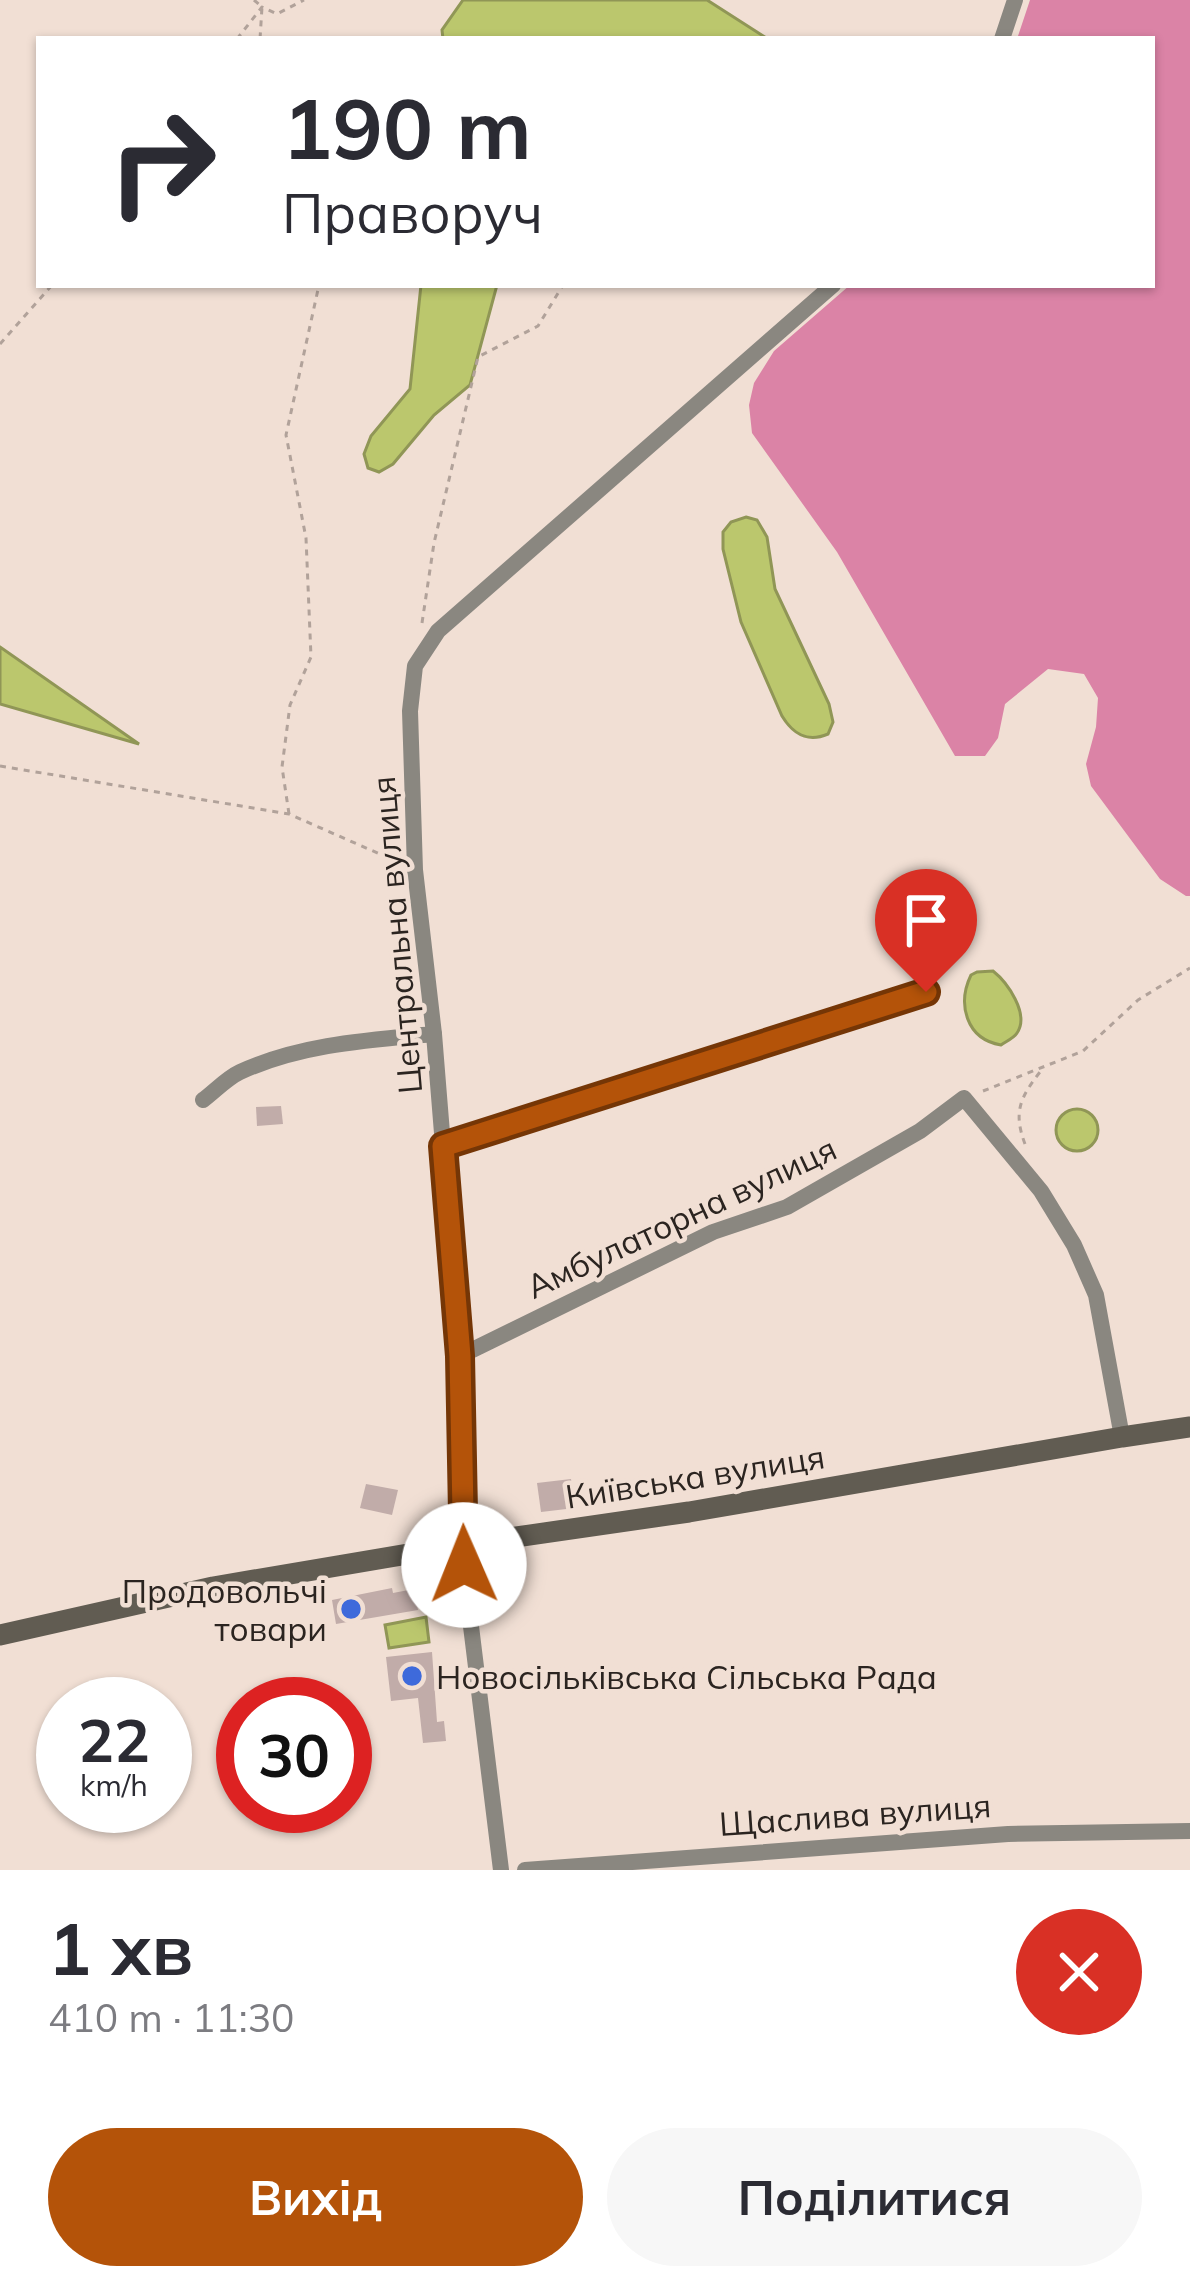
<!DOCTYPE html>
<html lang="uk">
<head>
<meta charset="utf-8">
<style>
	:root { --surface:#fff; --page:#f7f7f7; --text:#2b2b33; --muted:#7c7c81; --accent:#b45309 }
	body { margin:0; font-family:Mulish,sans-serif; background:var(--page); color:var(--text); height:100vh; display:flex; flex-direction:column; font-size:45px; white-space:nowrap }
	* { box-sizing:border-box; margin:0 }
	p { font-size:39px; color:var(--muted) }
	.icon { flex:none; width:66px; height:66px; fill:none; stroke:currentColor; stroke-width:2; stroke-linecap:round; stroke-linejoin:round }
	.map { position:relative; height:1870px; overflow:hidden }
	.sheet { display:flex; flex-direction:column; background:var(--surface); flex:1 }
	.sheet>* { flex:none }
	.top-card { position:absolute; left:36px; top:36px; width:1119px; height:252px; border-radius:0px; box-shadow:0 3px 9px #0004; background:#fff; color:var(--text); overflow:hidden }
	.speed { position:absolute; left:36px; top:1677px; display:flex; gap:24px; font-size:60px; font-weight:700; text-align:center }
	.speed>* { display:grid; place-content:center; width:156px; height:156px; border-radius:50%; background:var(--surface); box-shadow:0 3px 9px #0004; line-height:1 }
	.speed small { font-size:30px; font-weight:400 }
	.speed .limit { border:18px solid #d22; background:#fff; color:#111 }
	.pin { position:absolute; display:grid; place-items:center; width:102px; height:102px; color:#fff; margin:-123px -51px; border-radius:50% 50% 50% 0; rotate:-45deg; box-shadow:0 0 12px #0007 }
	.pin .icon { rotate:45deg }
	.me { position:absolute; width:132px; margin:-66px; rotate:359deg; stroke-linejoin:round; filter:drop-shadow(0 0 9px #0008) }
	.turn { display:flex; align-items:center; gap:42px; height:252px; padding:0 48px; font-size:54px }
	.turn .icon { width:156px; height:156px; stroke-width:2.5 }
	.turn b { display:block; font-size:84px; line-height:102px }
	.round { display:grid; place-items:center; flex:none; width:126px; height:126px; border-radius:63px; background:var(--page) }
	.summary { display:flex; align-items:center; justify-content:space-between; height:204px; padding:0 48px }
	h1 { font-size:72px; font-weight:700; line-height:90px }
	.action { display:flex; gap:24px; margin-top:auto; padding:24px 48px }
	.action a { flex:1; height:138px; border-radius:72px; background:var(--accent); color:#fff; font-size:48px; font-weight:700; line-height:138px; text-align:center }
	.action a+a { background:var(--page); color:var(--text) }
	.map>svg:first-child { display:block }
</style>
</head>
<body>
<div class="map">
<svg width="1190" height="1870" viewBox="0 0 1190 1870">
	<rect width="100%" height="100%" fill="#f1dfd4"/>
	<path fill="#db83a6" d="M1030,0H1190V896H1186L1160,879L1091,786L1086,764L1096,727L1098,698L1084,674L1048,669L1005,704L998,738L985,756H955L837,552L752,433L749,405L754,383L774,351L850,285H1152V39H1017Z"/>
	<g fill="#bbc76d" stroke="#909656" stroke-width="3">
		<path d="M463,0H707L768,39H443L442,30Z"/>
		<path d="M421,285H497L470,385L434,415L393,464L379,472L368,468L364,454L371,436L410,389Z"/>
		<path d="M746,517L757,520L767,537L775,589L829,704L833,722L828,734C807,743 793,734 782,716L741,622L723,549V532L731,522Z"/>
		<path d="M0,647L139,744L0,704Z"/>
		<path d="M993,971C1007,982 1030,1014 1017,1033C1014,1038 1005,1042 1001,1045C966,1039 957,1004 971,975L977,972Z"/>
		<circle cx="1077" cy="1130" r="21"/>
		<path d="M426,1617L429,1642L389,1648L385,1625Z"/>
	</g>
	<g fill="#c1aca9">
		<path d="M281,1106L283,1124L257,1126L256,1107Z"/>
		<path d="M571,1479L575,1508L541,1512L537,1483Z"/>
		<path d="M366,1484L398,1490L392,1515L360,1508Z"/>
		<path d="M392,1588L393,1593L414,1589L418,1610L336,1624L332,1600Z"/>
		<path d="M432,1652L437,1722L444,1721L446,1741L423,1743L418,1698L391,1701L386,1657Z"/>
	</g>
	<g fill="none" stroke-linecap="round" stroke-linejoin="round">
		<g stroke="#b1a29a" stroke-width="3" stroke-dasharray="6 6" stroke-linecap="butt">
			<path d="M254,0L262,7L260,39"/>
			<path d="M237,39L262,7L277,14L304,0"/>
			<path d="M0,344L52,285"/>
			<path d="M422,623L434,543L478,357L538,326L563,285"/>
			<path d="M0,766L289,814L398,862"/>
			<path d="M289,814L282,767L290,705L311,657L306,538L286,435L319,285"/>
			<path d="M983,1091L1083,1051L1138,1000L1190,968"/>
			<path d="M1025,1144C1013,1112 1020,1098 1040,1072"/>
		</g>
		<g stroke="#8a8780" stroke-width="16">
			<path d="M1002,39L1015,0"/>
			<path d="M203,1100C215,1091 227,1078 240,1072C301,1044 369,1040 434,1034"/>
			<path d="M443,1146L926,992"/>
			<path d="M460,1356L713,1232L787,1207L920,1131L964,1098L1041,1191L1074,1245L1096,1295L1122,1437"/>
			<path d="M501,1870L461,1545L464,1438L460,1356L434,1034L415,870L410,711L415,666L438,631L833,285"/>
			<path d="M525,1870L1008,1834L1190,1831"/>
		</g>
		<path stroke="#615c52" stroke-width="21" d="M0,1635L213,1587L461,1545L689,1512L1122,1437L1190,1427"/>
	</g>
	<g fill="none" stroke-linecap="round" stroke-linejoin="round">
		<defs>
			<path id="route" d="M464,1565L460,1356L443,1146L926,992"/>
		</defs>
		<use href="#route" stroke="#753606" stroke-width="30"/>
		<use href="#route" stroke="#b45309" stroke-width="21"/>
	</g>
	<g fill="#3e6adb" stroke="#f1dfd4" stroke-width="4.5">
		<circle cx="351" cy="1609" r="12"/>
		<circle cx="412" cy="1676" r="12"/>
	</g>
	<g text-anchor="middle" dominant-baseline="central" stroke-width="9" stroke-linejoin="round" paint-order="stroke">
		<g font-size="33" fill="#2b2420" stroke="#f1dfd4">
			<text transform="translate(396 935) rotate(-95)">Центральна вулиця</text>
			<text transform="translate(681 1217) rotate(-25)">Амбулаторна вулиця</text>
			<text transform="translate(695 1476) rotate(-9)">Київська вулиця</text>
			<text transform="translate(855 1814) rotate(-4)">Щаслива вулиця</text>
		</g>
		<g font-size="33" fill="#2b2420" stroke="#f1dfd4" text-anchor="end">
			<text x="327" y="1590">Продовольчі<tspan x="327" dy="38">товари</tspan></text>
			<text x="436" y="1676" text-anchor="start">Новосільківська Сільська Рада</text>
		</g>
	</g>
</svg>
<div class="speed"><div>22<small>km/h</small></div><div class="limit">30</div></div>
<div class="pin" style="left:926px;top:992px;background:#d93025"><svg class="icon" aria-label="arrive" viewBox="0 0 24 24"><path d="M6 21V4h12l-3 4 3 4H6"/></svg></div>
<svg class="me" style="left:464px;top:1565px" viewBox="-20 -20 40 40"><circle r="19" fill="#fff"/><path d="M0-13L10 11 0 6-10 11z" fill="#b45309"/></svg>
<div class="top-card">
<div class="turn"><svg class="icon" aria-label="right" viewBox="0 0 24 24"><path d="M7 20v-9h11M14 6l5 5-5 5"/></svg><div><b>190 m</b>Праворуч</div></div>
</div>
</div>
<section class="sheet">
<div class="summary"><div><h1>1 хв</h1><p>410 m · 11:30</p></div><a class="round" style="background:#d93025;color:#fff"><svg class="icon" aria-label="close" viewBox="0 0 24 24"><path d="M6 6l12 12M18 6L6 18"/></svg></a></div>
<div class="action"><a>Вихід</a><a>Поділитися</a></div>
</section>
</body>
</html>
